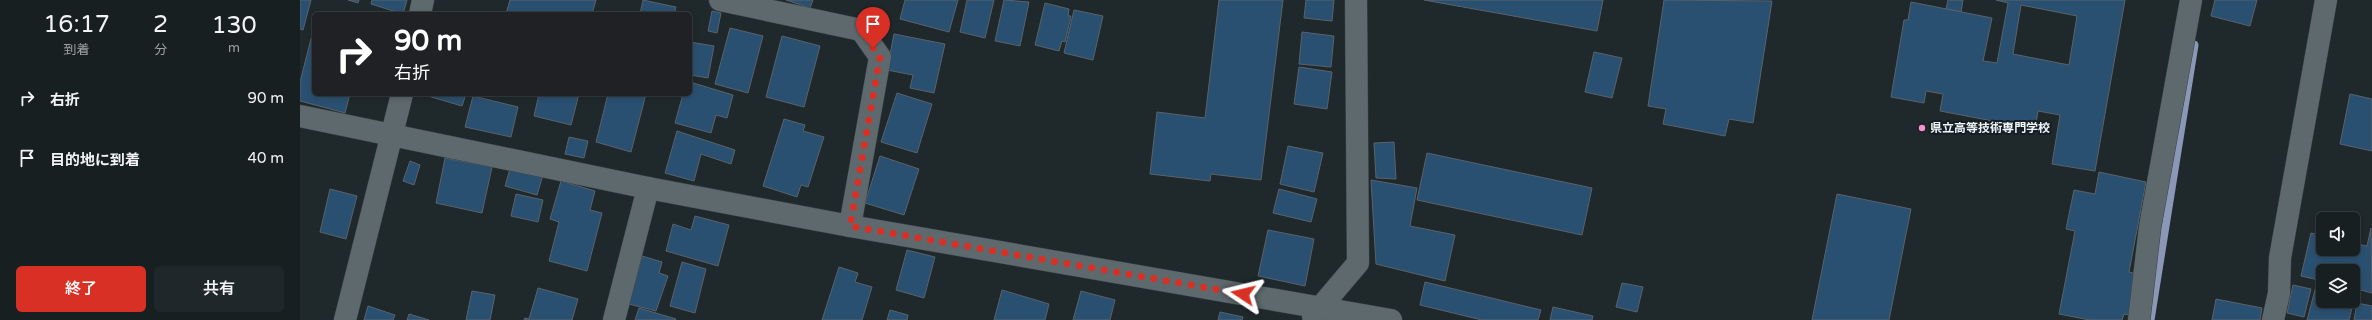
<!DOCTYPE html>
<html lang="ja">
<head>
<meta charset="utf-8">
<style>
	:root { --surface:#171f21; --page:#20272a; --text:#f1f3f6; --muted:#9ea2a5; --line:#363d3f; --accent:#d93025 }
	body { margin:0; font-family:"Varela Round","Noto Sans JP",sans-serif; background:var(--page); color:var(--text); height:100vh; display:flex; flex-direction:column; font-size:15px; white-space:nowrap }
	* { box-sizing:border-box; margin:0 }
	p { font-size:13px; color:var(--muted) }
	.icon { flex:none; width:22px; height:22px; fill:none; stroke:currentColor; stroke-width:2; stroke-linecap:round; stroke-linejoin:round }
	.map { position:relative; flex:1; overflow:hidden }
	.sheet { display:flex; flex-direction:column; background:var(--surface); width:300px }
	.sheet>* { flex:none }
	.hud { position:absolute; left:12px; top:12px; width:380px; height:84px; border-radius:6px; box-shadow:0 2px 6px #0003,0 0 0 1px var(--line); background:#202124; color:#fff; overflow:hidden }
	.fabs { position:absolute; left:2016px; top:212px; display:grid; gap:8px }
	.fabs a { display:grid; place-items:center; width:44px; height:44px; border-radius:6px; background:var(--surface); box-shadow:0 2px 6px #0003,0 0 0 1px var(--line); font-size:20px }
	.pin { position:absolute; display:grid; place-items:center; width:34px; height:34px; color:#fff; margin:-41px -17px; border-radius:50% 50% 50% 0; rotate:-45deg; box-shadow:0 0 4px #0007 }
	.pin .icon { rotate:45deg }
	.me { position:absolute; width:44px; margin:-22px; rotate:280deg; stroke-linejoin:round; filter:drop-shadow(0 0 3px #0008) }
	.turn { display:flex; align-items:center; gap:14px; height:84px; padding:0 16px; font-size:18px }
	.turn .icon { width:52px; height:52px; stroke-width:2.5 }
	.turn b { display:block; font-size:28px; line-height:34px }
	.eta { display:flex; justify-content:space-evenly; align-items:center; height:68px; text-align:center }
	.eta b { font-size:24px; font-weight:600; line-height:28px }
	.cta { display:flex; gap:8px; margin-top:auto; padding:8px 16px }
	.cta a { flex:1; height:46px; border-radius:6px; background:var(--accent); color:#fff; font-size:16px; font-weight:600; line-height:46px; text-align:center }
	.cta a+a { background:var(--page); color:var(--text) }
	ul { padding:0; list-style:none }
	li { display:flex; align-items:center; gap:12px; height:60px; padding:0 16px }
	li div { flex:1 }
	li b { display:block; font-size:15px }
	li em { font-style:normal }
	main { display:flex; flex:1; min-height:0 }
	.map>svg:first-child { display:block }
</style>
</head>
<body>
<main>
<section class="sheet">
<div class="eta">
<div><b>16:17</b><p>到着</p></div>
<div><b>2</b><p>分</p></div>
<div><b>130</b><p>m</p></div>
</div>
<ul>
<li><svg class="icon" aria-label="right" viewBox="0 0 24 24"><path d="M7 20v-9h11M14 6l5 5-5 5"/></svg><div><b>右折</b></div><em>90 m</em></li>
<li><svg class="icon" aria-label="arrive" viewBox="0 0 24 24"><path d="M6 21V4h12l-3 4 3 4H6"/></svg><div><b>目的地に到着</b></div><em>40 m</em></li>
</ul>
<div class="cta"><a>終了</a><a>共有</a></div>
</section>
<div class="map">
<svg width="2072" height="320" viewBox="0 0 2072 320">
	<rect width="100%" height="100%" fill="#1f292c"/>
	<g fill="none" stroke-linecap="round" stroke-linejoin="round">
		<path stroke="#8b97b6" stroke-width="9" d="M1850,320L1894,45"/>
	</g>
	<g fill="#2a5071" stroke="#5a6269" fill-rule="evenodd">
		<path d="M0,0H11L3,30L0,29Z"/>
		<path d="M48,0H59L58,3Z"/>
		<path d="M72,0H107L103,14L71,4Z"/>
		<path d="M210,0H296L292,14H206Z"/>
		<path d="M343,0L376,7L374,14H340Z"/>
		<path d="M486,0H513L510,8Z"/>
		<path d="M605,0H658L649,32L600,19Z"/>
		<path d="M667,0H694L685,38L660,32Z"/>
		<path d="M704,0L729,2L720,46L695,41Z"/>
		<path d="M919,0H983L961,180L911,174L910,181L850,174L857,112L905,118Z"/>
		<path d="M1006,0H1034L1032,21L1004,18Z"/>
		<path d="M1124,0H1303L1297,31Z"/>
		<path d="M1364,0L1472,1L1453,123L1429,119L1425,136L1363,124L1366,109L1348,106Z"/>
		<path d="M1648,0H1663L1661,12L1646,9Z"/>
		<path d="M1696,0H1825L1795,171L1752,164L1760,115L1738,111L1735,129L1640,111L1643,94L1626,91L1624,103L1591,97L1604,20H1608L1611,2L1692,18L1683,61L1697,63L1708,3ZM1721,5L1777,16L1769,65L1713,54Z"/>
		<path d="M1915,0H1957L1950,26L1911,16Z"/>
		<path d="M745,3L769,9L768,16H771L765,42L762,41L759,51L735,45Z"/>
		<path d="M774,10L803,16L793,60L764,53Z"/>
		<path d="M412,11L421,13L417,33L408,31Z"/>
		<path d="M14,27V94H50L45,113L0,101V82Z"/>
		<path d="M430,28L463,36L448,93L415,84Z"/>
		<path d="M1002,32L1034,36L1031,67L999,64Z"/>
		<path d="M594,34L645,44L634,93L610,88L613,75L587,70Z"/>
		<path d="M482,36L520,46L504,107L466,97Z"/>
		<path d="M390,42L414,46L408,78L390,75Z"/>
		<path d="M1294,52L1322,58L1312,98L1285,92Z"/>
		<path d="M999,67L1032,72L1027,109L994,104Z"/>
		<path d="M390,82L433,95L427,118L416,115L411,133L375,123L383,94H390Z"/>
		<path d="M597,93L632,104L617,153L581,142Z"/>
		<path d="M121,94H166L162,106Z"/>
		<path d="M239,94H279L271,125L234,116Z"/>
		<path d="M308,94H346L331,152L296,142Z"/>
		<path d="M2050,94L2072,99V151L2040,144Z"/>
		<path d="M173,96L218,107L211,137L165,127Z"/>
		<path d="M484,119L505,125L503,131L524,137L508,187L501,185L497,197L463,186Z"/>
		<path d="M377,131L435,150L431,164L401,154L394,181L365,173Z"/>
		<path d="M269,137L288,141L284,158L265,154Z"/>
		<path d="M1094,142L1096,179L1076,178L1074,143Z"/>
		<path d="M988,146L1023,153L1014,192L980,184Z"/>
		<path d="M1127,153L1292,188L1282,235L1117,200Z"/>
		<path d="M580,156L619,169L604,215L565,203Z"/>
		<path d="M145,158L192,167L182,213L136,203Z"/>
		<path d="M110,161L120,165L114,185L103,181Z"/>
		<path d="M211,165L243,175L237,195L205,186Z"/>
		<path d="M1799,172L1846,182L1829,272L1837,274L1829,315L1824,314L1822,320H1790L1759,314L1775,231L1766,229L1774,190L1795,194Z"/>
		<path d="M1071,180L1117,188L1110,226L1155,235L1145,281L1076,264Z"/>
		<path d="M261,181L295,191L290,210L302,213L287,271L249,261L259,222L250,219Z"/>
		<path d="M30,189L57,196L46,239L20,232Z"/>
		<path d="M979,189L1017,199L1011,222L973,213Z"/>
		<path d="M216,194L243,200L238,222L211,216Z"/>
		<path d="M1537,194L1611,209L1589,320H1512Z"/>
		<path d="M395,216L429,225L418,266L366,251L373,224L391,230Z"/>
		<path d="M2071,228L2072,293L2053,288V271H2023V281L2001,276L2011,233L2023,236V249H2053V243L2067,246Z"/>
		<path d="M968,230L1014,239L1005,286L958,276Z"/>
		<path d="M607,250L635,257L624,298L596,290Z"/>
		<path d="M342,256L362,262L359,273L368,276L356,311L329,304Z"/>
		<path d="M382,262L406,269L395,313L370,306Z"/>
		<path d="M539,267L558,273L555,282L572,287L562,320H522Z"/>
		<path d="M1125,282L1241,310L1238,320H1182L1120,305Z"/>
		<path d="M1322,283L1343,287L1337,312L1316,307Z"/>
		<path d="M1993,285L2011,289L2004,317L1987,313Z"/>
		<path d="M2016,286L2023,288V301H2053V295L2055,296L2049,320H2007Z"/>
		<path d="M238,288L278,299L272,320H224L225,318L229,319Z"/>
		<path d="M702,290L749,304L745,320H694Z"/>
		<path d="M172,291L195,295L190,320H166Z"/>
		<path d="M781,291L815,300L810,320H773Z"/>
		<path d="M1916,299L1962,308L1960,320H1912Z"/>
		<path d="M2057,303L2072,306V320H2054Z"/>
		<path d="M68,306L95,315L93,320H64Z"/>
		<path d="M1253,307L1293,316L1292,320H1250Z"/>
		<path d="M339,308L376,319L375,320H335Z"/>
		<path d="M590,310L608,315L607,320H587Z"/>
		<path d="M920,312L943,317L942,320H918Z"/>
		<path d="M109,314L129,320H107Z"/>
	</g>
	<g fill="none" stroke-linecap="round" stroke-linejoin="round">
		<defs>
			<g id="minor">
				<path d="M420,0L561,30L580,57L550,226"/>
				<path d="M120,14L123,0"/>
				<path d="M0,116L348,188L550,226L1091,320"/>
				<path d="M1013,316L1058,263L1056,0"/>
				<path d="M45,320L102,94"/>
				<path d="M314,320L348,188"/>
				<path d="M1839,320L1850,227L1891,0"/>
				<path d="M1973,320L1979,293L1980,258L2026,0"/>
			</g>
		</defs>
		<use href="#minor" stroke="#3b4447" stroke-width="23"/>
		<use href="#minor" stroke="#5e696d" stroke-width="22"/>
	</g>
	<g fill="none" stroke-linecap="round" stroke-linejoin="round">
		<path stroke="#d93025" stroke-width="7" stroke-dasharray="0 12.6" d="M573,48L580,57L550,226L943,294"/>
	</g>
	<circle fill="#f790cd" stroke="#151f23" stroke-width="1.5" cx="1622" cy="128" r="4"/>
	<g text-anchor="middle" dominant-baseline="central" stroke-width="4" stroke-linejoin="round" paint-order="stroke">
		<g font-size="12" font-weight="bold" fill="#eff6f8" stroke="#151f23" text-anchor="start">
			<text x="1630" y="128">県立高等技術専門学校</text>
		</g>
	</g>
</svg>
<div class="fabs">
<a><svg class="icon" aria-label="sound" viewBox="0 0 24 24"><path d="M4 9h4l5-4v14l-5-4H4zM17 9q2 3 0 6"/></svg></a>
<a><svg class="icon" aria-label="layers" viewBox="0 0 24 24"><path d="M12 4l9 5-9 5-9-5zM3 14l9 5 9-5"/></svg></a>
</div>
<div class="pin" style="left:573px;top:48px;background:#d93025"><svg class="icon" aria-label="arrive" viewBox="0 0 24 24"><path d="M6 21V4h12l-3 4 3 4H6"/></svg></div>
<svg class="me" style="left:943px;top:294px" viewBox="-20 -20 40 40"><path d="M0-17L14 15 0 8-14 15z" fill="#d93025" stroke="#fff" stroke-width="4"/></svg>
<div class="hud">
<div class="turn"><svg class="icon" aria-label="right" viewBox="0 0 24 24"><path d="M7 20v-9h11M14 6l5 5-5 5"/></svg><div><b>90 m</b>右折</div></div>
</div>
</div>
</main>
</body>
</html>
